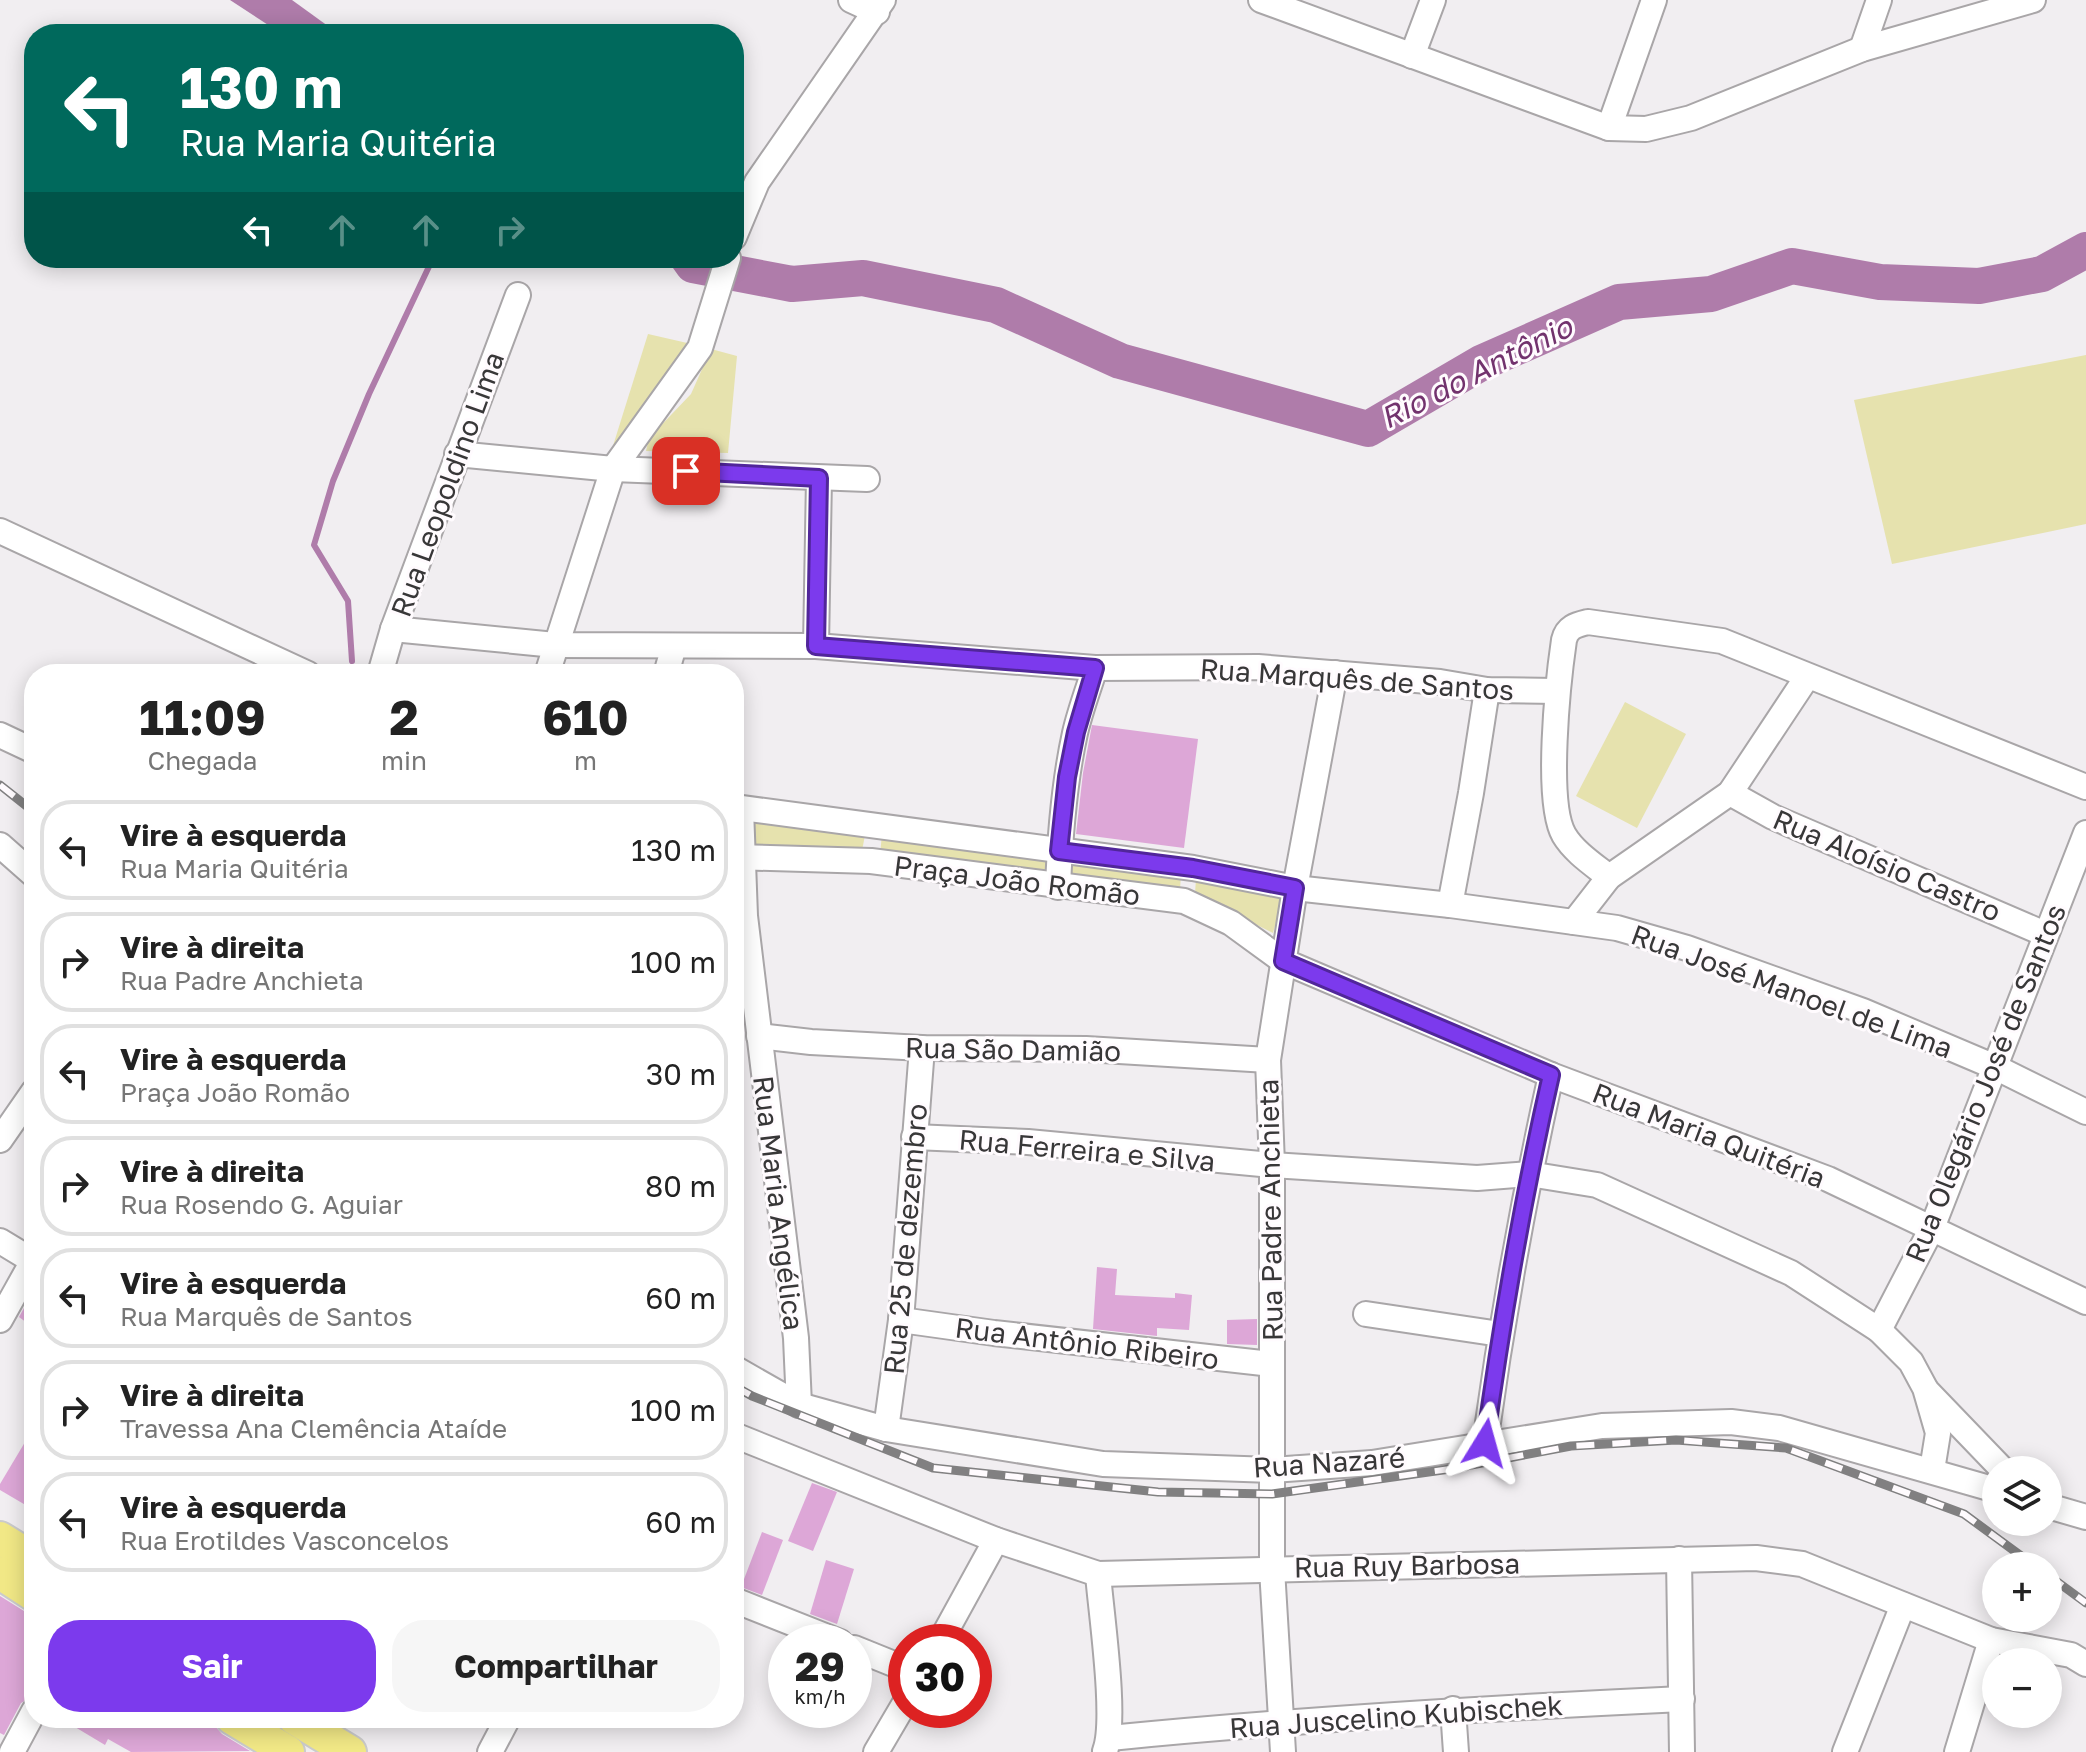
<!DOCTYPE html>
<html lang="pt">
<head>
<meta charset="utf-8">
<style>
	:root { --surface:#fff; --page:#f6f6f6; --text:#222; --muted:#767676; --line:#e0e0e0; --accent:#7c3aed }
	body { margin:0; font-family:"Golos Text",sans-serif; background:var(--page); color:var(--text); height:100vh; display:flex; flex-direction:column; font-size:30px; white-space:nowrap }
	* { box-sizing:border-box; margin:0 }
	p { font-size:26px; color:var(--muted) }
	.icon { flex:none; width:44px; height:44px; fill:none; stroke:currentColor; stroke-width:2; stroke-linecap:round; stroke-linejoin:round }
	.map { position:relative; flex:1; overflow:hidden }
	.side { position:absolute; left:24px; top:664px; width:720px; height:1064px; display:flex; flex-direction:column; background:var(--surface); border-radius:32px; box-shadow:0 4px 20px #0003 }
	.side>* { flex:none }
	.top-card { position:absolute; left:24px; top:24px; width:720px; height:244px; border-radius:32px; box-shadow:0 4px 20px #0003; background:#00695c; color:#fff; overflow:hidden }
	.controls { position:absolute; left:1982px; top:1456px; display:grid; gap:16px }
	.controls a { display:grid; place-items:center; width:80px; height:80px; border-radius:50%; background:var(--surface); box-shadow:0 4px 20px #0003; font-size:40px }
	.speed { position:absolute; left:768px; top:1624px; display:flex; gap:16px; font-size:40px; font-weight:700; text-align:center }
	.speed>* { display:grid; place-content:center; width:104px; height:104px; border-radius:50%; background:var(--surface); box-shadow:0 4px 20px #0003; line-height:1 }
	.speed small { font-size:20px; font-weight:400 }
	.speed .limit { border:12px solid #d22; background:#fff; color:#111 }
	.pin { position:absolute; display:grid; place-items:center; width:68px; height:68px; color:#fff; margin:-34px; border-radius:16px; box-shadow:0 4px 12px #0006 }
	.me { position:absolute; width:88px; margin:-44px; rotate:8deg; stroke-linejoin:round; filter:drop-shadow(0 0 6px #0008) }
	.turn { display:flex; align-items:center; gap:28px; height:168px; padding:0 24px; font-size:36px }
	.turn .icon { width:104px; height:104px; stroke-width:2.5 }
	.turn b { display:block; font-size:56px; line-height:68px }
	.lanes { display:flex; align-items:center; height:76px; padding:0 24px; background:#0003; justify-content:center; gap:40px; direction:ltr }
	.lanes .off { opacity:.35 }
	.eta { display:flex; justify-content:space-evenly; align-items:center; height:136px; text-align:center }
	.eta b { font-size:48px; font-weight:700; line-height:56px }
	.primary-button { display:flex; gap:16px; margin-top:auto; padding:16px 24px }
	.primary-button a { flex:1; height:92px; border-radius:32px; background:var(--accent); color:#fff; font-size:32px; font-weight:700; line-height:92px; text-align:center }
	.primary-button a+a { background:var(--page); color:var(--text) }
	ul { padding:0; list-style:none }
	li { display:flex; align-items:center; gap:24px; height:100px; margin:0 16px 12px; padding:0 8px; border:4px solid var(--line); border-radius:32px }
	li div { flex:1 }
	li b { display:block; font-size:30px }
	li em { font-style:normal }
	.map>svg:first-child { display:block }
</style>
</head>
<body>
<div class="map">
<svg width="2086" height="1752" viewBox="0 0 2086 1752">
	<rect width="100%" height="100%" fill="#f1eef1"/>
	<g fill="#e6e2ae">
		<path d="M648,334L696,345L618,450L612,449Z"/>
		<path d="M711,349L737,356L728,453L646,451L649,438L691,394Z"/>
		<path d="M2086,355V524L1892,564L1854,400Z"/>
		<path d="M1625,702L1686,734L1637,828L1576,796Z"/>
		<path d="M752,816L865,835L861,856L747,848Z"/>
		<path d="M882,834L1050,856L1049,875L880,855Z"/>
		<path d="M1067,860L1181,874L1180,890L1069,879Z"/>
		<path d="M1196,878L1283,896L1273,933L1195,894Z"/>
	</g>
	<path fill="#af7caa" d="M230,0H292L339,34H282Z"/>
	<g fill="none" stroke-linecap="round" stroke-linejoin="round">
		<path stroke="#af7caa" stroke-width="6" d="M352,661L348,601L314,545L333,481L369,394L433,258"/>
		<path stroke="#af7caa" stroke-width="36" d="M688,258L693,265L792,284L863,278L996,305L1120,361L1368,429L1481,363L1619,302L1711,294L1792,266L1880,282L1979,286L2042,274L2086,250"/>
	</g>
	<g fill="#dda7d7">
		<path d="M1092,725L1198,739L1184,848L1076,834L1083,773Z"/>
		<path d="M1097,1267L1117,1269L1115,1295L1175,1298V1293L1192,1295L1189,1330L1157,1328V1336L1093,1329Z"/>
		<path d="M34,1290V1328L19,1317Z"/>
		<path d="M1257,1319V1345L1227,1344V1320Z"/>
		<path d="M34,1427V1510L0,1490V1484Z"/>
		<path d="M812,1483L837,1492L813,1551L788,1541Z"/>
		<path d="M762,1532L783,1540L762,1595L741,1587Z"/>
		<path d="M826,1560L854,1569L837,1624L810,1614Z"/>
		<path d="M0,1596L24,1611L34,1614V1696L21,1703L4,1735L0,1733Z"/>
		<path d="M60,1718H213L215,1726L222,1734L250,1751L131,1752L108,1739L105,1745Z"/>
	</g>
	<g fill="none" stroke-linecap="round" stroke-linejoin="round">
		<defs>
			<g id="minor">
				<path d="M851,0L877,12"/>
				<path d="M1261,0L1609,128L1646,129L1691,118L1862,49L2033,0"/>
				<path d="M1862,49L1879,0"/>
				<path d="M1412,56L1433,0"/>
				<path d="M1609,128L1654,0"/>
				<path d="M734,237L757,182L883,0"/>
				<path d="M457,454L613,469L867,479"/>
				<path d="M0,531L308,674"/>
				<path d="M393,629L555,645L816,646L1095,668L1258,667L1440,682L1487,690L1556,691"/>
				<path d="M816,646L819,478"/>
				<path d="M380,674L393,629L518,295"/>
				<path d="M547,674L613,469L700,348L728,258"/>
				<path d="M666,674L674,646"/>
				<path d="M0,735L34,751"/>
				<path d="M1730,793L1773,817L2045,934"/>
				<path d="M734,807L1193,868L1295,888L1450,905L1617,928L1687,948L1863,1011L1995,1067L2086,1112"/>
				<path d="M741,809L745,916L796,1338L799,1405"/>
				<path d="M0,845L34,875"/>
				<path d="M734,857L871,861L1184,901L1231,923L1283,961L1551,1075L1828,1179L2086,1302"/>
				<path d="M1609,877C1594,865 1574,852 1564,835C1545,802 1558,681 1564,640C1567,627 1576,625 1588,622L1722,641L2086,787"/>
				<path d="M1058,887C1060,836 1064,783 1075,733C1080,711 1088,690 1095,668"/>
				<path d="M1450,905L1471,793L1487,690"/>
				<path d="M1574,922L1609,877L1730,793L1807,677"/>
				<path d="M759,1036L811,1042L922,1048L1086,1049L1268,1060"/>
				<path d="M914,1137L1028,1142L1272,1165L1477,1178L1529,1174L1597,1185L1791,1273L1879,1330L1911,1362L1925,1388L1938,1433L1932,1470"/>
				<path d="M0,1140L34,1091"/>
				<path d="M0,1241L33,1261"/>
				<path d="M1366,1314L1500,1334"/>
				<path d="M0,1320L34,1259"/>
				<path d="M901,1320L994,1333L1272,1364"/>
				<path d="M1879,1330L1932,1228L2086,833"/>
				<path d="M734,1368L799,1405L886,1429L1103,1464L1272,1470L1372,1463L1602,1426L1731,1422L1779,1428L1996,1490"/>
				<path d="M1927,1391L2003,1470"/>
				<path d="M886,1429L901,1320L922,1048"/>
				<path d="M734,1435L996,1540L1098,1574L1756,1558L1802,1564L1991,1640L2071,1655L2086,1664"/>
				<path d="M1485,1443C1502,1319 1524,1197 1551,1075"/>
				<path d="M2048,1506L2086,1517"/>
				<path d="M1679,1559L1682,1752"/>
				<path d="M1098,1574C1101,1613 1117,1720 1105,1751"/>
				<path d="M734,1600L840,1642"/>
				<path d="M940,1642L996,1540"/>
				<path d="M854,1648L906,1669"/>
				<path d="M1453,1709L1456,1752"/>
				<path d="M1110,1738C1301,1719 1491,1708 1682,1699"/>
				<path d="M12,1752L34,1711"/>
				<path d="M490,1752L508,1718"/>
				<path d="M876,1752L906,1701"/>
				<path d="M1283,1752L1272,1569V1165L1268,1060L1295,888L1335,673"/>
				<path d="M1845,1752L1903,1605"/>
				<path d="M1957,1752L1991,1640"/>
			</g>
			<g id="major">
				<path d="M0,1538L34,1559"/>
				<path d="M0,1573L34,1595"/>
				<path d="M232,1718L288,1752"/>
				<path d="M294,1718L350,1752"/>
			</g>
		</defs>
		<use href="#minor" stroke="#a9a6a8" stroke-width="28"/>
		<use href="#major" stroke="#cbcbcb" stroke-width="36"/>
		<use href="#minor" stroke="#fff" stroke-width="24"/>
		<use href="#major" stroke="#f1e886" stroke-width="32"/>
		<defs>
			<g id="rail">
				<path d="M0,785L34,812"/>
				<path d="M734,1386L752,1396L933,1468L1158,1492L1272,1494L1450,1469L1571,1446L1676,1440L1786,1448L1964,1514L2035,1566"/>
				<path d="M2048,1575L2086,1603"/>
			</g>
		</defs>
		<use href="#rail" stroke="#818081" stroke-width="9"/>
		<use href="#rail" stroke="#fffbfe" stroke-width="6" stroke-dasharray="18" stroke-linecap="butt"/>
	</g>
	<g fill="none" stroke-linecap="round" stroke-linejoin="round">
		<defs>
			<path id="route" d="M686,471L819,478L816,646L1095,668L1076,732L1067,777L1059,851L1193,868L1295,888L1283,961L1551,1075C1523,1197 1502,1320 1485,1443"/>
		</defs>
		<use href="#route" stroke="#51269a" stroke-width="20"/>
		<use href="#route" stroke="#7c3aed" stroke-width="14"/>
	</g>
	<g text-anchor="middle" dominant-baseline="central" stroke-width="6" stroke-linejoin="round" paint-order="stroke">
		<g font-size="28" fill="#383738" stroke="#fffbfe">
			<text transform="translate(447 484) rotate(-70)">Rua Leopoldino Lima</text>
			<text transform="translate(1357 679) rotate(4)">Rua Marquês de Santos</text>
			<text transform="translate(1887 865) rotate(23)">Rua Aloísio Castro</text>
			<text transform="translate(1017 880) rotate(7)">Praça João Romão</text>
			<text transform="translate(1792 991) rotate(20)">Rua José Manoel de Lima</text>
			<text transform="translate(1013 1049) rotate(1)">Rua São Damião</text>
			<text transform="translate(1985 1083) rotate(-68)">Rua Olegário José de Santos</text>
			<text transform="translate(1709 1135) rotate(21)">Rua Maria Quitéria</text>
			<text transform="translate(1087 1150) rotate(5)">Rua Ferreira e Silva</text>
			<text transform="translate(779 1203) rotate(83)">Rua Maria Angélica</text>
			<text transform="translate(1270 1210) rotate(-91)">Rua Padre Anchieta</text>
			<text transform="translate(905 1239) rotate(-85)">Rua 25 de dezembro</text>
			<text transform="translate(1087 1343) rotate(7)">Rua Antônio Ribeiro</text>
			<text transform="translate(1329 1462) rotate(-4)">Rua Nazaré</text>
			<text transform="translate(1407 1565) rotate(-1)">Rua Ruy Barbosa</text>
			<text transform="translate(1396 1716) rotate(-4)">Rua Juscelino Kubischek</text>
		</g>
		<g font-size="30" font-style="italic" fill="#72326d" stroke="#fffbfe">
			<text transform="translate(1476 372) rotate(-27)">Rio do Antônio</text>
		</g>
	</g>
</svg>
<div class="controls">
<a><svg class="icon" aria-label="layers" viewBox="0 0 24 24"><path d="M12 4l9 5-9 5-9-5zM3 14l9 5 9-5"/></svg></a>
<a>+</a>
<a>−</a>
</div>
<div class="speed"><div>29<small>km/h</small></div><div class="limit">30</div></div>
<div class="pin" style="left:686px;top:471px;background:#d93025"><svg class="icon" aria-label="arrive" viewBox="0 0 24 24"><path d="M6 21V4h12l-3 4 3 4H6"/></svg></div>
<svg class="me" style="left:1485px;top:1443px" viewBox="-20 -20 40 40"><path d="M0-17L14 15 0 8-14 15z" fill="#7c3aed" stroke="#fff" stroke-width="4"/></svg>
<div class="top-card">
<div class="turn"><svg class="icon" aria-label="left" viewBox="0 0 24 24"><path d="M17 20v-9H6M10 6l-5 5 5 5"/></svg><div><b>130 m</b>Rua Maria Quitéria</div></div>
<div class="lanes"><svg class="icon" aria-label="left" viewBox="0 0 24 24"><path d="M17 20v-9H6M10 6l-5 5 5 5"/></svg><svg class="icon off" aria-label="ahead" viewBox="0 0 24 24"><path d="M12 20V5M6 11l6-6 6 6"/></svg><svg class="icon off" aria-label="ahead" viewBox="0 0 24 24"><path d="M12 20V5M6 11l6-6 6 6"/></svg><svg class="icon off" aria-label="right" viewBox="0 0 24 24"><path d="M7 20v-9h11M14 6l5 5-5 5"/></svg></div>
</div>
<section class="side">
<div class="eta">
<div><b>11:09</b><p>Chegada</p></div>
<div><b>2</b><p>min</p></div>
<div><b>610</b><p>m</p></div>
</div>
<ul>
<li><svg class="icon" aria-label="left" viewBox="0 0 24 24"><path d="M17 20v-9H6M10 6l-5 5 5 5"/></svg><div><b>Vire à esquerda</b><p>Rua Maria Quitéria</p></div><em>130 m</em></li>
<li><svg class="icon" aria-label="right" viewBox="0 0 24 24"><path d="M7 20v-9h11M14 6l5 5-5 5"/></svg><div><b>Vire à direita</b><p>Rua Padre Anchieta</p></div><em>100 m</em></li>
<li><svg class="icon" aria-label="left" viewBox="0 0 24 24"><path d="M17 20v-9H6M10 6l-5 5 5 5"/></svg><div><b>Vire à esquerda</b><p>Praça João Romão</p></div><em>30 m</em></li>
<li><svg class="icon" aria-label="right" viewBox="0 0 24 24"><path d="M7 20v-9h11M14 6l5 5-5 5"/></svg><div><b>Vire à direita</b><p>Rua Rosendo G. Aguiar</p></div><em>80 m</em></li>
<li><svg class="icon" aria-label="left" viewBox="0 0 24 24"><path d="M17 20v-9H6M10 6l-5 5 5 5"/></svg><div><b>Vire à esquerda</b><p>Rua Marquês de Santos</p></div><em>60 m</em></li>
<li><svg class="icon" aria-label="right" viewBox="0 0 24 24"><path d="M7 20v-9h11M14 6l5 5-5 5"/></svg><div><b>Vire à direita</b><p>Travessa Ana Clemência Ataíde</p></div><em>100 m</em></li>
<li><svg class="icon" aria-label="left" viewBox="0 0 24 24"><path d="M17 20v-9H6M10 6l-5 5 5 5"/></svg><div><b>Vire à esquerda</b><p>Rua Erotildes Vasconcelos</p></div><em>60 m</em></li>
</ul>
<div class="primary-button"><a>Sair</a><a>Compartilhar</a></div>
</section>
</div>
</body>
</html>
